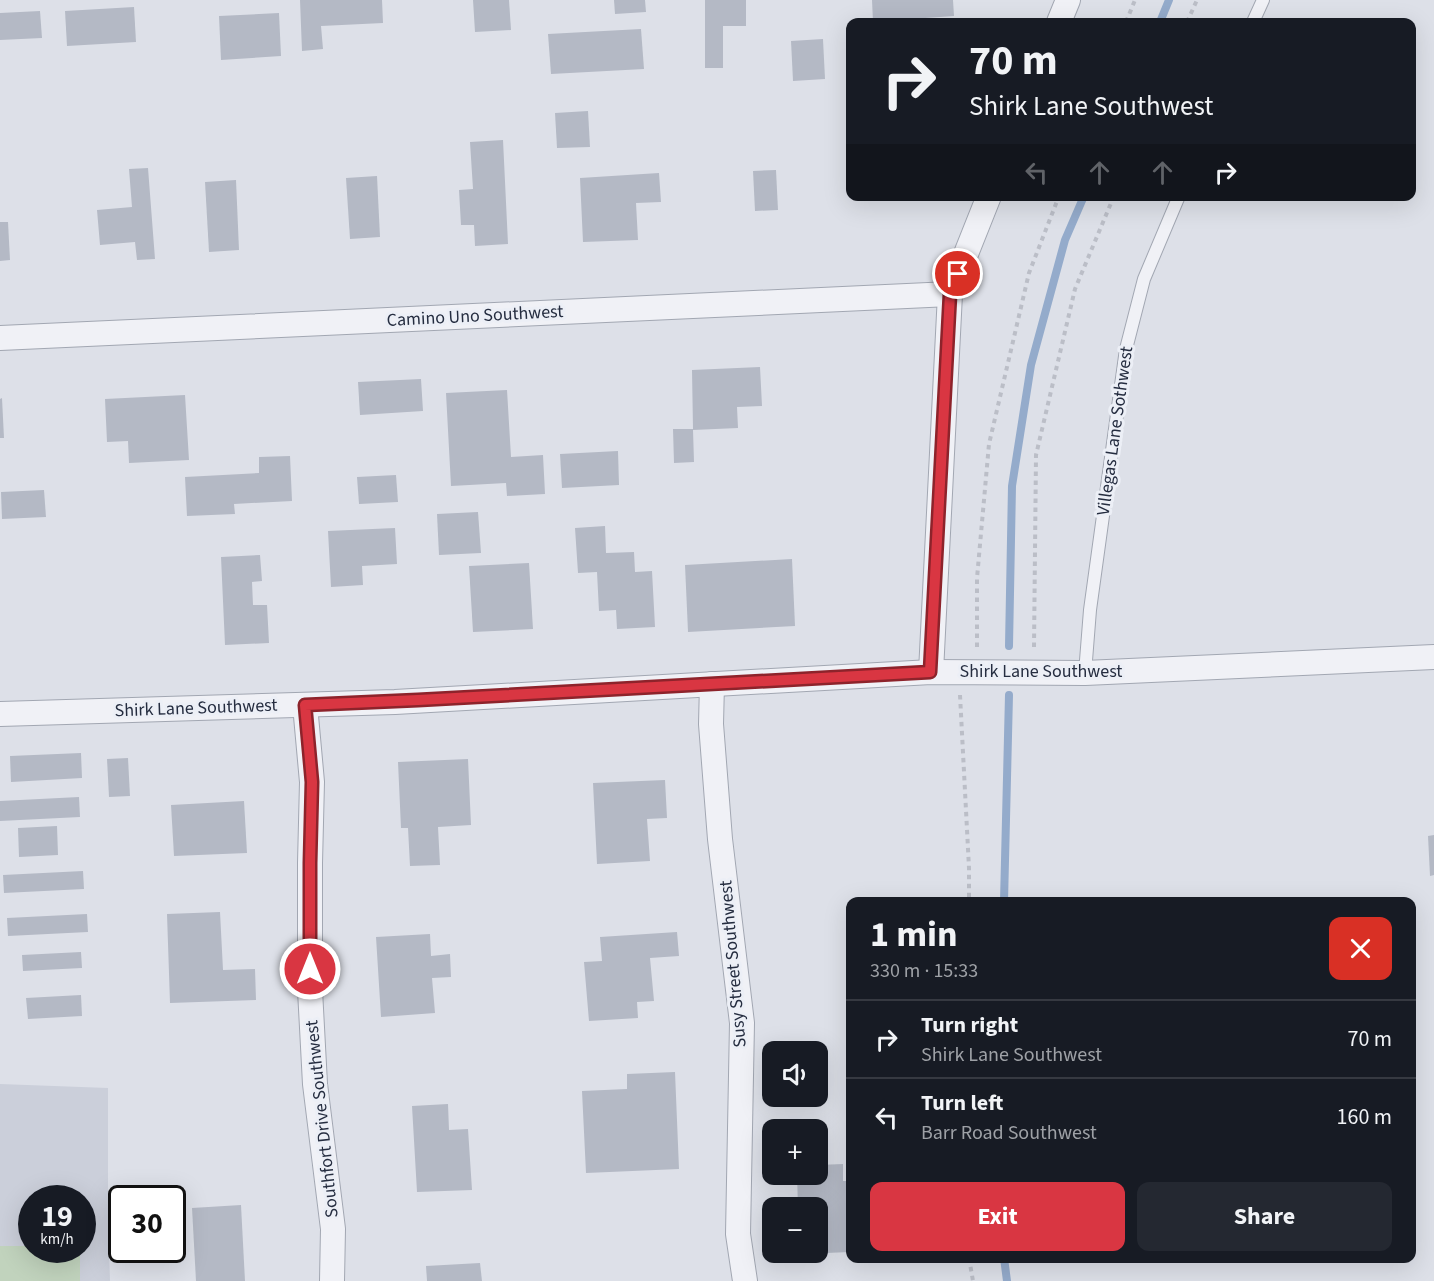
<!DOCTYPE html>
<html lang="en">
<head>
<meta charset="utf-8">
<style>
	:root { --surface:#171b24; --page:#242831; --text:#f1f3f6; --muted:#9ea1a6; --line:#363941; --accent:#d93642 }
	body { margin:0; font-family:"Source Sans 3",sans-serif; background:var(--page); color:var(--text); height:100vh; display:flex; flex-direction:column; font-size:22px; white-space:nowrap }
	* { box-sizing:border-box; margin:0 }
	p { font-size:20px; color:var(--muted) }
	.icon { flex:none; width:33px; height:33px; fill:none; stroke:currentColor; stroke-width:2; stroke-linecap:round; stroke-linejoin:round }
	.map { position:relative; flex:1; overflow:hidden }
	.sheet { position:absolute; left:846px; top:897px; width:570px; height:366px; display:flex; flex-direction:column; background:var(--surface); border-radius:12px; box-shadow:0 6px 24px #0002 }
	.sheet>* { flex:none }
	.guide { position:absolute; left:846px; top:18px; width:570px; height:183px; border-radius:12px; box-shadow:0 6px 24px #0002; background:#171b24; color:var(--text); overflow:hidden }
	.fabs { position:absolute; left:762px; top:1041px; display:grid; gap:12px }
	.fabs a { display:grid; place-items:center; width:66px; height:66px; border-radius:12px; background:var(--surface); box-shadow:0 6px 24px #0002; font-size:30px }
	.speed { position:absolute; left:18px; top:1185px; display:flex; gap:12px; font-size:30px; font-weight:700; text-align:center }
	.speed>* { display:grid; place-content:center; width:78px; height:78px; border-radius:50%; background:var(--surface); box-shadow:0 6px 24px #0002; line-height:1 }
	.speed small { font-size:15px; font-weight:400 }
	.speed .limit { border:3px solid #111; border-radius:9px; background:#fff; color:#111 }
	.pin { position:absolute; display:grid; place-items:center; width:51px; height:51px; color:#fff; margin:-26px; border:3px solid #fff; border-radius:50%; box-shadow:0 2px 6px #0007 }
	.me { position:absolute; width:66px; margin:-33px; rotate:0deg; stroke-linejoin:round; filter:drop-shadow(0 0 4px #0008) }
	.turn { display:flex; align-items:center; gap:21px; height:126px; padding:0 24px; font-size:27px }
	.turn .icon { width:78px; height:78px; stroke-width:2.5 }
	.turn b { display:block; font-size:42px; line-height:51px }
	.lanes { display:flex; align-items:center; height:57px; padding:0 24px; background:#0003; justify-content:center; gap:30px; direction:ltr }
	.lanes .off { opacity:.35 }
	.round { display:grid; place-items:center; flex:none; width:63px; height:63px; border-radius:12px; background:var(--page) }
	.overview { display:flex; align-items:center; justify-content:space-between; height:102px; padding:0 24px }
	h1 { font-size:36px; font-weight:700; line-height:45px }
	.cta { display:flex; gap:12px; margin-top:auto; padding:12px 24px }
	.cta a { flex:1; height:69px; border-radius:12px; background:var(--accent); color:#fff; font-size:24px; font-weight:700; line-height:69px; text-align:center }
	.cta a+a { background:var(--page); color:var(--text) }
	ul { padding:0; list-style:none }
	li { display:flex; align-items:center; gap:18px; height:78px; padding:0 24px; border-top:2px solid var(--line) }
	li div { flex:1 }
	li b { display:block; font-size:22px }
	li em { font-style:normal }
	.map>svg:first-child { display:block }
</style>
</head>
<body>
<div class="map">
<svg width="1434" height="1281" viewBox="0 0 1434 1281">
	<rect width="100%" height="100%" fill="#dde0e8"/>
	<path fill="#cbcfda" fill-rule="evenodd" d="M0,1084L108,1088V1218L110,1281H0ZM32,1198H82V1250H32Z"/>
	<path fill="#c1d3bd" d="M0,1246H31L32,1250H80V1281H0Z"/>
	<g fill="none" stroke-linecap="round" stroke-linejoin="round">
		<g stroke="#94abcb" stroke-width="8">
			<path d="M1160,22L1169,0"/>
			<path d="M1009,646L1012,486L1031,365L1065,240L1084,196"/>
			<path d="M1004,902L1009,695"/>
			<path d="M1004,1258L1007,1281"/>
		</g>
	</g>
	<g fill="#b4b9c5">
		<path d="M300,0H382L383,23L321,26L323,49L302,51Z"/>
		<path d="M473,0H509L511,30L475,32Z"/>
		<path d="M614,0H645L646,12L615,14Z"/>
		<path d="M705,0H746V26H723V68H705Z"/>
		<path d="M872,0H953L954,16L911,19L912,22H873Z"/>
		<path d="M134,7L136,42L67,46L65,11Z"/>
		<path d="M40,11L42,38L0,40V13Z"/>
		<path d="M279,13L281,56L221,60L219,16Z"/>
		<path d="M641,29L644,69L551,74L548,34Z"/>
		<path d="M823,39L825,79L793,81L791,41Z"/>
		<path d="M588,111L590,147L557,148L555,113Z"/>
		<path d="M503,140L508,244L475,246L474,225H461L459,190L473,189L470,142Z"/>
		<path d="M148,168L155,259L137,260L135,242L100,245L97,210L132,207L129,169Z"/>
		<path d="M776,170L778,210L755,211L753,171Z"/>
		<path d="M659,173L661,202L636,203L638,240L583,242L580,178Z"/>
		<path d="M377,176L380,237L350,239L346,178Z"/>
		<path d="M236,180L239,250L209,252L205,182Z"/>
		<path d="M0,222H8L10,260L0,261Z"/>
		<path d="M760,367L762,406L737,407L738,428L693,430L694,462L674,463L673,429H693L692,370Z"/>
		<path d="M421,379L423,411L360,415L358,382Z"/>
		<path d="M507,390L511,457L543,455L545,494L507,496L506,483L451,486L446,393Z"/>
		<path d="M185,395L189,460L129,463L128,441L107,442L105,399Z"/>
		<path d="M2,398L4,438H0V399Z"/>
		<path d="M618,451L619,485L562,488L560,454Z"/>
		<path d="M290,456L292,501L234,504L235,514L187,516L185,477L259,473V457Z"/>
		<path d="M396,475L398,502L359,504L357,477Z"/>
		<path d="M44,490L46,517L2,519L1,492Z"/>
		<path d="M478,512L481,553L439,555L437,514Z"/>
		<path d="M605,526L606,553L634,552L635,572L652,571L655,627L617,629L616,610L599,611L597,572L578,573L575,528Z"/>
		<path d="M395,528L397,564L362,566L363,585L331,587L328,531Z"/>
		<path d="M260,555L262,581L252,582L253,605H267L269,643L225,645L221,557Z"/>
		<path d="M792,559L795,626L688,632L685,565Z"/>
		<path d="M529,563L533,629L473,632L469,566Z"/>
		<path d="M81,753L82,778L11,782L10,756Z"/>
		<path d="M128,758L130,796L109,797L107,759Z"/>
		<path d="M468,759L471,825L438,827L440,865L410,866L408,828H401L398,762Z"/>
		<path d="M665,780L667,818L647,819L650,861L597,864L593,783Z"/>
		<path d="M79,797L80,817L0,821V801Z"/>
		<path d="M244,801L247,853L174,856L171,805Z"/>
		<path d="M57,826L58,855L19,857L18,828Z"/>
		<path d="M1434,835V875L1430,876L1428,836Z"/>
		<path d="M83,871L84,889L4,893L3,875Z"/>
		<path d="M220,912L223,970L255,969L256,1000L170,1003L167,914Z"/>
		<path d="M87,914L88,932L8,936L7,918Z"/>
		<path d="M677,932L679,956L650,958L654,1001L637,1002L638,1018L589,1021L584,962L602,961L600,937Z"/>
		<path d="M430,934L431,956L450,954L451,977L432,978L435,1013L381,1017L376,937Z"/>
		<path d="M81,952L82,968L23,971L22,955Z"/>
		<path d="M81,995L82,1016L28,1019L26,998Z"/>
		<path d="M675,1072L679,1169L586,1173L582,1091L627,1089V1074Z"/>
		<path d="M448,1104L449,1130L468,1129L472,1190L417,1192L412,1106Z"/>
		<path d="M843,1164V1181H850V1252L826,1253L824,1214L818,1215V1208H798L797,1174H818V1165Z"/>
		<path d="M241,1205L245,1281H196L192,1208Z"/>
		<path d="M480,1263L482,1281H427L426,1266Z"/>
	</g>
	<g fill="none" stroke-linecap="round" stroke-linejoin="round">
		<defs>
			<g id="service">
				<path d="M1253,22L1263,0"/>
				<path d="M1085,673L1090,610L1126,349L1144,279L1179,196"/>
			</g>
			<g id="minor">
				<path d="M1059,22L1068,0"/>
				<path d="M0,338L950,294"/>
				<path d="M931,672L950,294L989,196"/>
				<path d="M712,684L711,724L720,839L742,1023L738,1234L745,1281"/>
				<path d="M305,705L312,782L310,863V990L315,1084L333,1229L332,1281"/>
				<path d="M0,714L395,702L931,672L1085,673L1434,657"/>
			</g>
		</defs>
		<use href="#service" stroke="#a2a7b2" stroke-width="14"/>
		<use href="#minor" stroke="#a2a7b2" stroke-width="26"/>
		<g stroke="#bbbec7" stroke-width="4" stroke-dasharray="4.5 4.5" stroke-linecap="butt">
			<path d="M1126,22L1135,0"/>
			<path d="M1187,22L1197,0"/>
			<path d="M977,647V578L989,444L1029,273L1059,196"/>
			<path d="M1034,647L1036,455L1075,289L1114,196"/>
			<path d="M960,695L969,868V902"/>
			<path d="M969,1258L973,1281"/>
		</g>
		<use href="#service" stroke="#f0f1f6" stroke-width="12"/>
		<use href="#minor" stroke="#f0f1f6" stroke-width="24"/>
	</g>
	<g fill="none" stroke-linecap="round" stroke-linejoin="round">
		<defs>
			<path id="route" d="M310,969V863L312,782L305,705L418,700L930,672L950,294L958,274"/>
		</defs>
		<use href="#route" stroke="#8d232b" stroke-width="15"/>
		<use href="#route" stroke="#d93642" stroke-width="10"/>
	</g>
	<g text-anchor="middle" dominant-baseline="central" stroke-width="6" stroke-linejoin="round" paint-order="stroke">
		<g font-size="18" fill="#252d40" stroke="#eceff6">
			<text transform="translate(475 316) rotate(-3)">Camino Uno Southwest</text>
			<text transform="translate(1115 431) rotate(-82)">Villegas Lane Sothwest</text>
			<text x="1041" y="671">Shirk Lane Southwest</text>
			<text transform="translate(196 708) rotate(-2)">Shirk Lane Southwest</text>
			<text transform="translate(733 964) rotate(-95)">Susy Street Southwest</text>
			<text transform="translate(322 1119) rotate(-96)">Southfort Drive Southwest</text>
		</g>
	</g>
</svg>
<div class="fabs">
<a><svg class="icon" aria-label="sound" viewBox="0 0 24 24"><path d="M4 9h4l5-4v14l-5-4H4zM17 9q2 3 0 6"/></svg></a>
<a>+</a>
<a>−</a>
</div>
<div class="speed"><div>19<small>km/h</small></div><div class="limit">30</div></div>
<div class="pin" style="left:958px;top:274px;background:#d93025"><svg class="icon" aria-label="arrive" viewBox="0 0 24 24"><path d="M6 21V4h12l-3 4 3 4H6"/></svg></div>
<svg class="me" style="left:310px;top:969px" viewBox="-20 -20 40 40"><circle r="17" fill="#d93642" stroke="#fff" stroke-width="3"/><path d="M0-11L8 9 0 5-8 9z" fill="#fff"/></svg>
<div class="guide">
<div class="turn"><svg class="icon" aria-label="right" viewBox="0 0 24 24"><path d="M7 20v-9h11M14 6l5 5-5 5"/></svg><div><b>70 m</b>Shirk Lane Southwest</div></div>
<div class="lanes"><svg class="icon off" aria-label="left" viewBox="0 0 24 24"><path d="M17 20v-9H6M10 6l-5 5 5 5"/></svg><svg class="icon off" aria-label="ahead" viewBox="0 0 24 24"><path d="M12 20V5M6 11l6-6 6 6"/></svg><svg class="icon off" aria-label="ahead" viewBox="0 0 24 24"><path d="M12 20V5M6 11l6-6 6 6"/></svg><svg class="icon" aria-label="right" viewBox="0 0 24 24"><path d="M7 20v-9h11M14 6l5 5-5 5"/></svg></div>
</div>
<section class="sheet">
<div class="overview"><div><h1>1 min</h1><p>330 m · 15:33</p></div><a class="round" style="background:#d93025;color:#fff"><svg class="icon" aria-label="close" viewBox="0 0 24 24"><path d="M6 6l12 12M18 6L6 18"/></svg></a></div>
<ul>
<li><svg class="icon" aria-label="right" viewBox="0 0 24 24"><path d="M7 20v-9h11M14 6l5 5-5 5"/></svg><div><b>Turn right</b><p>Shirk Lane Southwest</p></div><em>70 m</em></li>
<li><svg class="icon" aria-label="left" viewBox="0 0 24 24"><path d="M17 20v-9H6M10 6l-5 5 5 5"/></svg><div><b>Turn left</b><p>Barr Road Southwest</p></div><em>160 m</em></li>
</ul>
<div class="cta"><a>Exit</a><a>Share</a></div>
</section>
</div>
</body>
</html>
